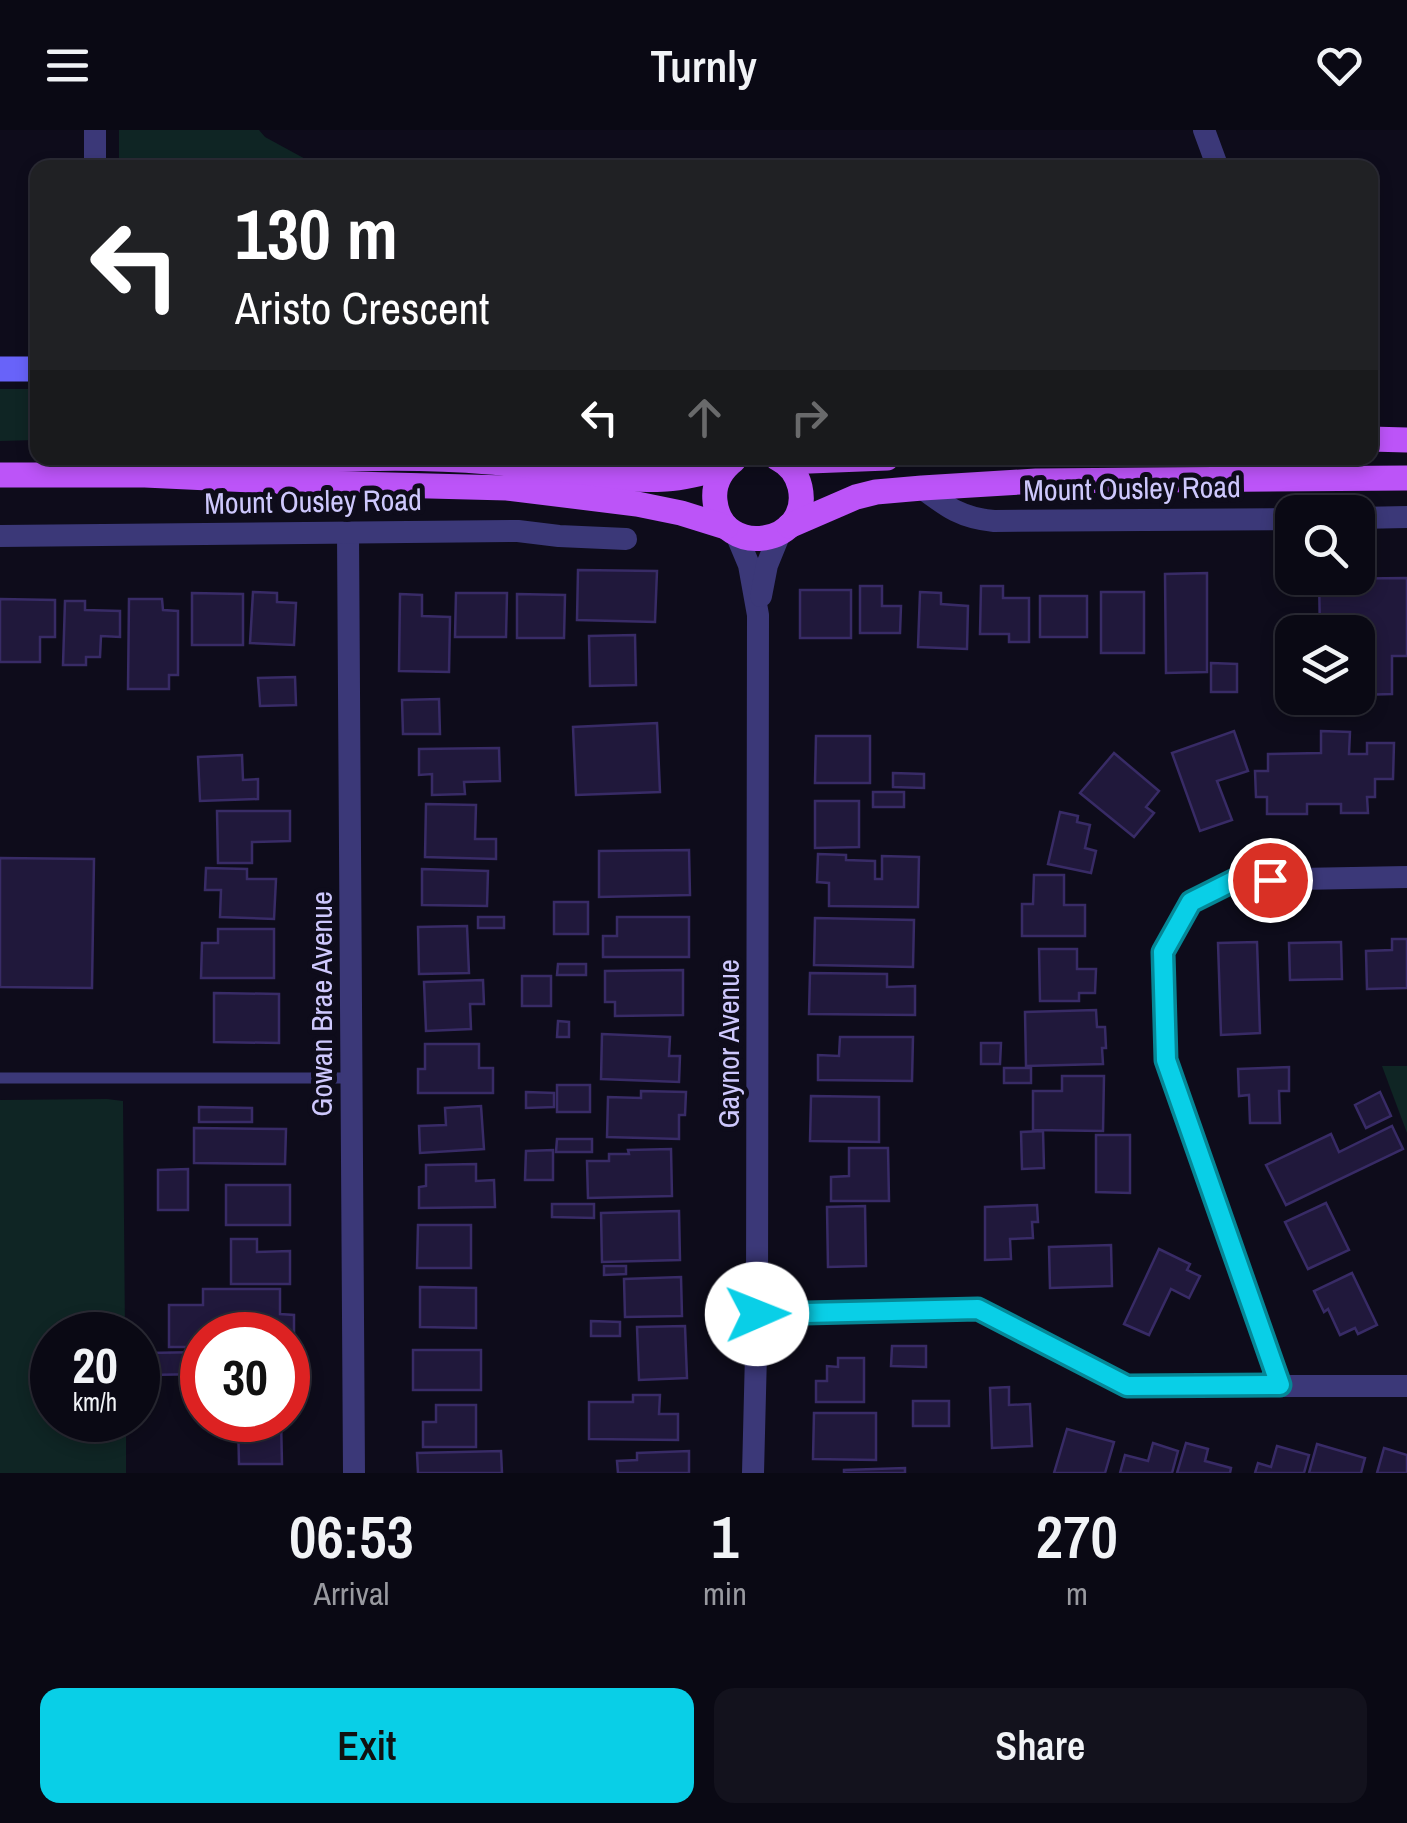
<!DOCTYPE html>
<html lang="en">
<head>
<meta charset="utf-8">
<style>
	:root { --surface:#0a0914; --page:#13121d; --text:#f1f3f6; --muted:#999aa0; --line:#2a2a34; --accent:#09cfe7 }
	body { margin:0; font-family:"Archivo Narrow",sans-serif; background:var(--page); color:var(--text); height:100vh; display:flex; flex-direction:column; font-size:38px; white-space:nowrap }
	* { box-sizing:border-box; margin:0 }
	p { font-size:32px; color:var(--muted) }
	.icon { flex:none; width:55px; height:55px; fill:none; stroke:currentColor; stroke-width:2; stroke-linecap:round; stroke-linejoin:round }
	.map { position:relative; height:1343px; overflow:hidden }
	.details { display:flex; flex-direction:column; background:var(--surface); flex:1 }
	.details>* { flex:none }
	.banner { position:absolute; left:30px; top:30px; width:1348px; height:305px; border-radius:20px; box-shadow:0 5px 15px #0003,0 0 0 2px var(--line); background:#202124; color:#fff; overflow:hidden }
	.controls { position:absolute; left:1275px; top:365px; display:grid; gap:20px }
	.controls a { display:grid; place-items:center; width:100px; height:100px; border-radius:20px; background:var(--surface); box-shadow:0 5px 15px #0003,0 0 0 2px var(--line); font-size:50px }
	.speed { position:absolute; left:30px; top:1182px; display:flex; gap:20px; font-size:50px; font-weight:700; text-align:center }
	.speed>* { display:grid; place-content:center; width:130px; height:130px; border-radius:50%; background:var(--surface); box-shadow:0 5px 15px #0003,0 0 0 2px var(--line); line-height:1 }
	.speed small { font-size:25px; font-weight:400 }
	.speed .limit { border:15px solid #d22; background:#fff; color:#111 }
	.pin { position:absolute; display:grid; place-items:center; width:85px; height:85px; color:#fff; margin:-42px; border:5px solid #fff; border-radius:50%; box-shadow:0 2px 10px #0007 }
	.me { position:absolute; width:110px; margin:-55px; rotate:89deg; stroke-linejoin:round; filter:drop-shadow(0 0 8px #0008) }
	.turn { display:flex; align-items:center; gap:35px; height:210px; padding:0 40px; font-size:45px }
	.turn .icon { width:130px; height:130px; stroke-width:2.5 }
	.turn b { display:block; font-size:70px; line-height:85px }
	.lanes { display:flex; align-items:center; height:95px; padding:0 40px; background:#0003; justify-content:center; gap:50px; direction:ltr }
	.lanes .off { opacity:.35 }
	.eta { display:flex; justify-content:space-evenly; align-items:center; height:170px; text-align:center }
	.eta b { font-size:60px; font-weight:600; line-height:70px }
	.primary-button { display:flex; gap:20px; margin-top:auto; padding:20px 40px }
	.primary-button a { flex:1; height:115px; border-radius:20px; background:var(--accent); color:#111; font-size:40px; font-weight:600; line-height:115px; text-align:center }
	.primary-button a+a { background:var(--page); color:var(--text) }
	header { display:flex; justify-content:space-between; align-items:center; height:130px; padding:0 40px; background:var(--surface); font-size:45px; font-weight:600 }
	.map>svg:first-child { display:block }
</style>
</head>
<body>
<header><svg class="icon" aria-label="menu" viewBox="0 0 24 24"><path d="M4 6h16M4 12h16M4 18h16"/></svg>Turnly<svg class="icon" aria-label="heart" viewBox="0 0 24 24"><path d="M12 20l-8-8c-3-5 5-10 8-4 3-6 11-1 8 4z"/></svg></header>
<div class="map">
<svg width="1407" height="1343" viewBox="0 0 1407 1343">
	<rect width="100%" height="100%" fill="#0e0c1b"/>
	<g fill="#0f2524">
		<path d="M119,0H259L265,7L320,37H119Z"/>
		<path d="M0,259H37V310L0,311Z"/>
		<path d="M1382,936H1407V1003Z"/>
		<path d="M107,969L123,971L125,1205H52V1290H126V1343H0V970Z"/>
	</g>
	<g fill="#20183b" stroke="#382b66" stroke-width="2.5">
		<path d="M578,440L657,441L655,492L577,490Z"/>
		<path d="M1207,443V542L1166,543L1165,444Z"/>
		<path d="M1407,448V526H1392V564L1358,565V502H1320L1319,449Z"/>
		<path d="M860,456H882V476H901L900,503H860Z"/>
		<path d="M981,456H1003V468H1029V512H1009V504H980Z"/>
		<rect x="800" y="460" width="51" height="48"/>
		<path d="M253,462L277,463V472L296,473L294,515L250,513Z"/>
		<path d="M920,462L941,463V474L968,476L967,519L918,517Z"/>
		<rect x="1101" y="462" width="43" height="61"/>
		<path d="M192,463L243,464V515H192Z"/>
		<path d="M456,463H507L506,507H455Z"/>
		<path d="M400,464L422,465V486L450,487L449,542L399,541Z"/>
		<path d="M517,464L565,465L564,508H517Z"/>
		<rect x="1040" y="466" width="47" height="41"/>
		<path d="M0,469L55,470V507H40V532H0Z"/>
		<path d="M129,469H162L163,480L178,481V545H169V559H128Z"/>
		<path d="M65,471H85V480L120,481V507L101,506L100,527H86V535H63Z"/>
		<path d="M635,505L636,555L590,556L589,506Z"/>
		<path d="M1211,533L1237,534V562H1211Z"/>
		<path d="M295,547L296,575L260,576L258,548Z"/>
		<path d="M439,569L440,604H403L402,570Z"/>
		<path d="M657,593L660,662L576,665L573,597Z"/>
		<path d="M1234,601L1248,641L1217,651L1232,690L1200,701L1172,623Z"/>
		<path d="M1321,601L1350,602L1349,624H1367V613H1394L1393,649H1375V667H1367L1368,683H1341V674H1307V684H1267V667H1256L1255,641H1268V624L1321,623Z"/>
		<path d="M816,606H870V653H815Z"/>
		<path d="M499,618L500,651L464,652L465,664L432,665V644L419,645V619Z"/>
		<path d="M1114,623L1159,661L1146,677L1154,683L1134,707L1080,663Z"/>
		<path d="M242,625L243,650L258,649V669L200,671L198,627Z"/>
		<path d="M893,643L924,644V658L893,657Z"/>
		<rect x="873" y="662" width="31" height="15"/>
		<path d="M815,671H859V717L815,718Z"/>
		<path d="M426,674L476,675L475,709H496V729L425,727Z"/>
		<path d="M217,681H290V711L252,712V733H218Z"/>
		<path d="M1060,682L1078,686L1077,692L1090,695L1085,718L1096,721L1091,743L1048,734Z"/>
		<path d="M689,720L690,765L599,767V721Z"/>
		<path d="M818,724L846,725V730L875,731V749H882V726L919,727L918,777L829,776V753L817,752Z"/>
		<path d="M0,728L94,729L92,858L0,857Z"/>
		<path d="M206,738L247,739V749H276L274,789L220,787L221,760H205Z"/>
		<path d="M422,739L488,741L487,776L422,775Z"/>
		<path d="M1034,745H1064V775H1085V806H1022V774H1033Z"/>
		<rect x="554" y="772" width="34" height="32"/>
		<rect x="478" y="787" width="26" height="11"/>
		<path d="M617,787H689V827H603V806H617Z"/>
		<path d="M815,788L914,790L913,837L814,835Z"/>
		<path d="M467,796L469,843L419,844L418,797Z"/>
		<path d="M218,799H274V848H201L202,813H218Z"/>
		<path d="M1392,809H1407V858L1367,859L1366,821L1392,820Z"/>
		<path d="M1257,812L1260,903L1221,905L1218,813Z"/>
		<path d="M1341,812L1342,849L1290,850L1289,813Z"/>
		<path d="M1039,819H1077V839H1096L1095,863H1079V871H1040Z"/>
		<path d="M558,834H586V845H557Z"/>
		<path d="M683,840V885L615,886V872H605V841Z"/>
		<path d="M810,843L887,844V857L915,856V885L809,884Z"/>
		<rect x="522" y="846" width="29" height="30"/>
		<path d="M483,850L484,874H470L471,899L426,901L424,852Z"/>
		<path d="M214,863L279,864V913L214,912Z"/>
		<path d="M1096,880L1097,897H1105L1106,918H1102L1103,934L1026,936L1025,882Z"/>
		<path d="M558,891L569,892V907H557Z"/>
		<path d="M602,904L670,907L669,926H680L679,952L601,949Z"/>
		<path d="M840,907H913L912,951L818,950V925L839,926Z"/>
		<path d="M981,913H1001L1000,934H981Z"/>
		<path d="M425,914H479V938H493V963H418V939H425Z"/>
		<path d="M1289,937V961H1279L1280,993H1250L1249,965L1239,966L1238,939Z"/>
		<rect x="1004" y="938" width="27" height="15"/>
		<path d="M1062,946H1104L1103,1001L1033,1000V961H1062Z"/>
		<rect x="557" y="955" width="33" height="27"/>
		<path d="M641,961L686,962L685,985H679V1009L607,1007L608,967L641,968Z"/>
		<path d="M526,962L554,963V977L526,978Z"/>
		<path d="M1380,962L1391,986L1366,998L1355,975Z"/>
		<path d="M811,966L879,967V1012L810,1011Z"/>
		<path d="M481,976L484,1019L420,1023L419,996L446,995L445,978Z"/>
		<path d="M199,977L252,978V992H199Z"/>
		<path d="M1392,996L1403,1019L1286,1075L1266,1035L1331,1004L1339,1022Z"/>
		<path d="M194,998L286,999L285,1034L194,1033Z"/>
		<path d="M1043,1001L1044,1038L1022,1039L1021,1002Z"/>
		<path d="M1096,1005H1130V1063L1096,1062Z"/>
		<path d="M557,1009H592V1022H556Z"/>
		<path d="M849,1018H888L889,1071H831V1047L849,1046Z"/>
		<path d="M671,1019L672,1066L588,1068L587,1031H609V1024H629L628,1020Z"/>
		<path d="M553,1020V1050H525L526,1021Z"/>
		<path d="M476,1034V1051L494,1050L495,1077L419,1078V1057L426,1056V1035Z"/>
		<path d="M188,1039V1080H158V1040Z"/>
		<rect x="226" y="1055" width="64" height="40"/>
		<path d="M1326,1073L1349,1120L1308,1139L1285,1092Z"/>
		<path d="M552,1074H594V1088L552,1087Z"/>
		<path d="M1037,1075L1038,1092H1032L1033,1108L1010,1109L1011,1129L985,1130V1077Z"/>
		<path d="M865,1076L866,1136L828,1137L827,1077Z"/>
		<path d="M679,1081L680,1130L602,1132L601,1083Z"/>
		<path d="M418,1095H471V1138H417Z"/>
		<path d="M231,1109H257V1122L290,1121V1154H231Z"/>
		<path d="M1111,1115L1112,1156L1050,1158L1049,1117Z"/>
		<path d="M1159,1119L1190,1134L1187,1140L1200,1146L1189,1168L1171,1159L1149,1205L1124,1194Z"/>
		<path d="M604,1136H626V1144L604,1145Z"/>
		<path d="M1352,1143L1377,1195L1358,1204L1355,1198L1340,1205L1328,1179L1324,1182L1314,1161Z"/>
		<path d="M681,1147L682,1186L625,1187L624,1149Z"/>
		<path d="M420,1157L476,1158V1198L420,1197Z"/>
		<path d="M203,1159H280V1184L294,1185V1217H288V1205H202V1217H169V1175H203Z"/>
		<path d="M591,1191L620,1192V1206H591Z"/>
		<path d="M685,1196L687,1248L639,1250L637,1197Z"/>
		<path d="M892,1216H926V1237L891,1236Z"/>
		<rect x="413" y="1220" width="68" height="40"/>
		<path d="M202,1222V1244L148,1245L147,1223Z"/>
		<path d="M838,1228H864V1272H816V1251H827V1236L838,1237Z"/>
		<path d="M1009,1257V1275L1030,1274L1032,1316L992,1318L990,1258Z"/>
		<path d="M633,1265H660L659,1284H678V1310L589,1309V1272H633Z"/>
		<rect x="913" y="1271" width="36" height="25"/>
		<path d="M436,1275H476V1317H423V1292H436Z"/>
		<path d="M814,1283H876V1330L813,1329Z"/>
		<path d="M238,1290H281L282,1334H239Z"/>
		<path d="M1067,1299L1114,1312L1105,1343H1054Z"/>
		<path d="M1153,1313L1178,1321L1172,1343H1120L1125,1325L1148,1331Z"/>
		<path d="M1186,1313L1208,1319L1205,1331L1231,1338L1230,1343H1177Z"/>
		<path d="M1317,1314L1365,1328L1361,1343H1309Z"/>
		<path d="M1277,1316L1309,1325L1304,1343H1255L1258,1333L1271,1337Z"/>
		<path d="M1384,1318L1407,1325V1343H1377Z"/>
		<path d="M501,1321L502,1343H418L417,1323Z"/>
		<path d="M689,1321V1343H618L617,1331L637,1330V1323Z"/>
		<path d="M905,1338V1343H844V1340Z"/>
	</g>
	<g fill="none" stroke-linecap="round" stroke-linejoin="round">
		<path stroke="#3b3878" stroke-width="11" d="M0,948H351"/>
		<g stroke="#3b3878" stroke-width="22">
			<path d="M1204,0L1218,38"/>
			<path d="M95,38V0"/>
			<path d="M922,358C947,377 961,388 994,391L1292,389"/>
			<path d="M1358,388L1407,387"/>
			<path d="M348,404L354,1343"/>
			<path d="M736,404L749,435L758,485L757,1184L753,1343"/>
			<path d="M0,406L518,401L559,406L626,409"/>
			<path d="M761,466L767,435L780,403"/>
			<path d="M757,1184L978,1179L1127,1256H1407"/>
			<path d="M1280,1255L1166,931L1163,822L1191,772L1235,750L1407,747"/>
		</g>
		<path stroke="#6863f9" stroke-width="25" d="M0,239H38"/>
		<g stroke="#bc54f8" stroke-width="25">
			<path d="M1370,309L1407,310"/>
			<path d="M734,330C721,340 713,354 715,371C721,430 813,415 800,357C797,344 789,334 777,328"/>
			<path d="M784,332L887,328"/>
			<path d="M234,336C319,329 404,325 489,332C547,336 607,353 666,349C687,348 707,342 726,336"/>
			<path d="M0,345H145L314,353L507,358L637,374L681,383L726,397"/>
			<path d="M789,396L856,367L876,362L922,358L1036,351L1407,348"/>
		</g>
	</g>
	<g fill="none" stroke-linecap="round" stroke-linejoin="round">
		<defs>
			<path id="route" d="M757,1184L978,1179L1127,1256L1280,1255L1166,930L1163,822L1191,772L1235,750H1270"/>
		</defs>
		<use href="#route" stroke="#068796" stroke-width="25"/>
		<use href="#route" stroke="#09cfe7" stroke-width="18"/>
	</g>
	<g text-anchor="middle" dominant-baseline="central" stroke-width="10" stroke-linejoin="round" paint-order="stroke">
		<g font-size="30" fill="#cec8fd" stroke="#0e0c1b">
			<text transform="translate(1132 358) rotate(-1)">Mount Ousley Road</text>
			<text transform="translate(313 371) rotate(-1)">Mount Ousley Road</text>
			<text transform="translate(321 874) rotate(-90)">Gowan Brae Avenue</text>
			<text transform="translate(728 914) rotate(-90)">Gaynor Avenue</text>
		</g>
	</g>
</svg>
<div class="controls">
<a><svg class="icon" aria-label="search" viewBox="0 0 24 24"><circle cx="10" cy="10" r="6"/><path d="M15 15l6 6"/></svg></a>
<a><svg class="icon" aria-label="layers" viewBox="0 0 24 24"><path d="M12 4l9 5-9 5-9-5zM3 14l9 5 9-5"/></svg></a>
</div>
<div class="speed"><div>20<small>km/h</small></div><div class="limit">30</div></div>
<div class="pin" style="left:1270px;top:750px;background:#d93025"><svg class="icon" aria-label="arrive" viewBox="0 0 24 24"><path d="M6 21V4h12l-3 4 3 4H6"/></svg></div>
<svg class="me" style="left:757px;top:1184px" viewBox="-20 -20 40 40"><circle r="19" fill="#fff"/><path d="M0-13L10 11 0 6-10 11z" fill="#09cfe7"/></svg>
<div class="banner">
<div class="turn"><svg class="icon" aria-label="left" viewBox="0 0 24 24"><path d="M17 20v-9H6M10 6l-5 5 5 5"/></svg><div><b>130 m</b>Aristo Crescent</div></div>
<div class="lanes"><svg class="icon" aria-label="left" viewBox="0 0 24 24"><path d="M17 20v-9H6M10 6l-5 5 5 5"/></svg><svg class="icon off" aria-label="ahead" viewBox="0 0 24 24"><path d="M12 20V5M6 11l6-6 6 6"/></svg><svg class="icon off" aria-label="right" viewBox="0 0 24 24"><path d="M7 20v-9h11M14 6l5 5-5 5"/></svg></div>
</div>
</div>
<section class="details">
<div class="eta">
<div><b>06:53</b><p>Arrival</p></div>
<div><b>1</b><p>min</p></div>
<div><b>270</b><p>m</p></div>
</div>
<div class="primary-button"><a>Exit</a><a>Share</a></div>
</section>
</body>
</html>
